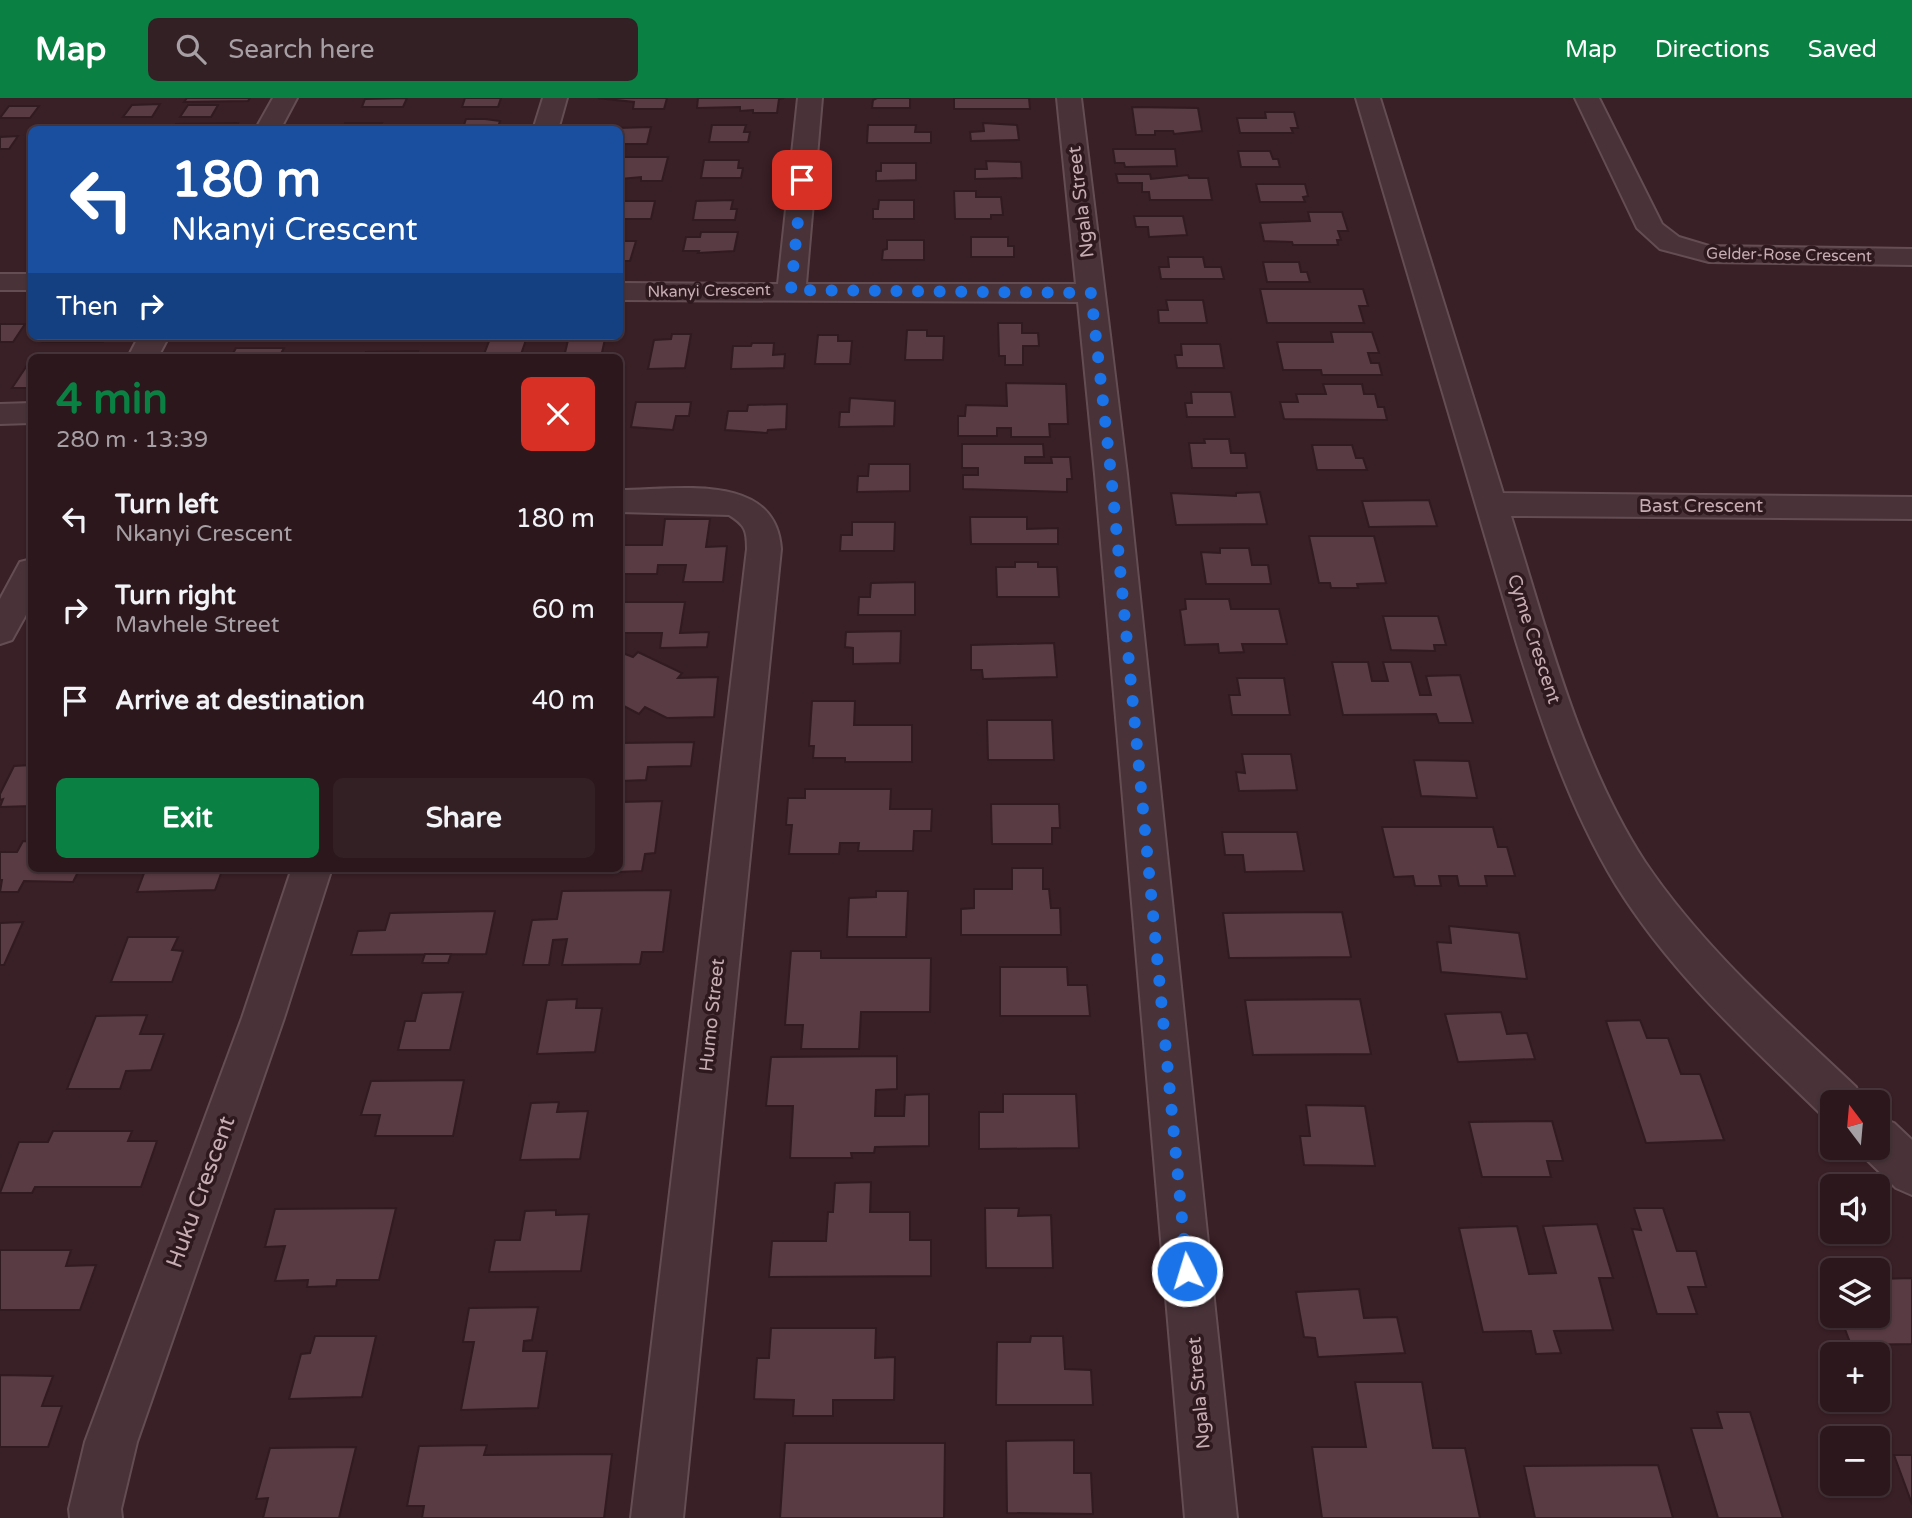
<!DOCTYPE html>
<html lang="en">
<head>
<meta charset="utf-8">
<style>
	:root { --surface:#2b171c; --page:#332025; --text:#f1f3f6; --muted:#a69fa3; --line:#47363b; --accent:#0b8043 }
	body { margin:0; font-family:"Varela Round",sans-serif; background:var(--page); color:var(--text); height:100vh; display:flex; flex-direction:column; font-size:26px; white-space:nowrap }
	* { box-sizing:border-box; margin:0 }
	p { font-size:23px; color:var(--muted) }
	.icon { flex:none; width:38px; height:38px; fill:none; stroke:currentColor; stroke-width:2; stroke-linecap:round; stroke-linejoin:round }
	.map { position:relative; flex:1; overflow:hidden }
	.panel { position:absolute; left:28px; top:256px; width:595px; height:518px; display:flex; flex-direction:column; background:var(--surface); border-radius:10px; box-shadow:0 2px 5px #0004,0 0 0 2px var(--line) }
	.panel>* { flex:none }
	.guide { position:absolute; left:28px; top:28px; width:595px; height:214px; border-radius:10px; box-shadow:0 2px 5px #0004,0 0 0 2px var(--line); background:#1a4fa0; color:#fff; overflow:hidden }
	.needle { width:46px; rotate:344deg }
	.controls { position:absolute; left:1820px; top:992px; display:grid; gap:14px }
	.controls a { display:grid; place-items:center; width:70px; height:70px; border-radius:10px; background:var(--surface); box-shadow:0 2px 5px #0004,0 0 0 2px var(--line); font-size:35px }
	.pin { position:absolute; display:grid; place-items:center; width:60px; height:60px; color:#fff; margin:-30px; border-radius:14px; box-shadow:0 4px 10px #0006 }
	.me { position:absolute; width:77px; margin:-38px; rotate:355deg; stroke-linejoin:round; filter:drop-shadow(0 0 5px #0008) }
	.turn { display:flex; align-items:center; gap:24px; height:147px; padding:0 28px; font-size:32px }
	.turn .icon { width:91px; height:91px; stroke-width:2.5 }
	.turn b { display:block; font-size:49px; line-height:60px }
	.then { display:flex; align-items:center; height:66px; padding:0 28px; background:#0003; gap:14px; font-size:26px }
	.round { display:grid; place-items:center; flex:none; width:74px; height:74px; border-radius:10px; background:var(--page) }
	.head { display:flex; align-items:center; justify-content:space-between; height:119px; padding:0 28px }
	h1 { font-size:42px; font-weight:800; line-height:52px; color:var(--accent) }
	.action { display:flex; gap:14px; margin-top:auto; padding:14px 28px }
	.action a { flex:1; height:80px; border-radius:10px; background:var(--accent); color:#fff; font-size:28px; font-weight:800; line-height:80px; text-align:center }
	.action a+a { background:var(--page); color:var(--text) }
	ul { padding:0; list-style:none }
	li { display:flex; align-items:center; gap:21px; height:91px; padding:0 28px }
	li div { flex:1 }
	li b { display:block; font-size:26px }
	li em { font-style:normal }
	header { display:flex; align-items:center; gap:42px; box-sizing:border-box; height:98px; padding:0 35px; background:var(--accent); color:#fff }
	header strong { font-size:33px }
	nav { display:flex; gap:38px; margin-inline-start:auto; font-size:24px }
	.search { width:490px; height:63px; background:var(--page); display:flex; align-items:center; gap:18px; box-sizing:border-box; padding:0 24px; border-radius:10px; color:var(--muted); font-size:26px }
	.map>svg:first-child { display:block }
</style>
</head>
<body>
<header>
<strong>Map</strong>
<div class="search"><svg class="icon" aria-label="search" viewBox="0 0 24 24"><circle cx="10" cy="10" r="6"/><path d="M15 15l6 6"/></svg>Search here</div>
<nav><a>Map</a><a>Directions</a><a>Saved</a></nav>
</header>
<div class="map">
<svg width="1912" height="1420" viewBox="0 0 1912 1420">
	<rect width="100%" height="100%" fill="#391f26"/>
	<g fill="#593b43" stroke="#301b20" stroke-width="2">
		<path d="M187,0H250L248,3L184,4Z"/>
		<path d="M407,0L403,9H362L365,1Z"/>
		<path d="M465,0H501L498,9H462Z"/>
		<path d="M598,0H667L664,11H633L634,4Z"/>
		<path d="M698,0H784L779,1L777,15H753V12L740,13V9L697,10Z"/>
		<path d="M877,0H910V10H872L873,2Z"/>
		<path d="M954,0H1029L1030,11H954Z"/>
		<path d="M160,6L152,19H123L132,7Z"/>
		<path d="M188,7H218L211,19H180Z"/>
		<path d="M9,8H39L30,20H0Z"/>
		<path d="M1132,9L1198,10L1202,33L1174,36L1173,33H1155V37H1136Z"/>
		<path d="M1265,14H1294L1298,30H1291L1293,35H1240L1237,20H1266Z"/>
		<path d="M466,21H485L500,23L497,32H451L463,30Z"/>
		<path d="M238,25L234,32H172L176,26Z"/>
		<path d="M345,25H382L379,32H343Z"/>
		<path d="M983,25L1017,27L1019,42L971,43L970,34L984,33Z"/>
		<path d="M712,27H746L744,34H750L748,44H709Z"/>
		<path d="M868,27H916L915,34H931V45H867Z"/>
		<path d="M651,29L647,46H620L617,30Z"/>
		<path d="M18,38L9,51H0V39Z"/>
		<path d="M1113,51H1175L1177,68L1125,69L1124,65H1115Z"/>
		<path d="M1238,53H1270L1273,61H1278L1280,69H1241Z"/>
		<path d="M620,59H668L662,83H641V79L620,81Z"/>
		<path d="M704,62H739L738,70H743L741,80H701Z"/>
		<path d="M986,63L1021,64L1022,80L975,81V71H987Z"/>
		<path d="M881,65H916V82L876,83V73H881Z"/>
		<path d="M1116,76H1150L1151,81L1188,77L1189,80H1208L1212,102H1150L1149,94H1142V85H1118Z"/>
		<path d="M1256,86H1305L1308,98L1303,99L1305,104H1260Z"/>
		<path d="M954,93H976V99H1001L1003,117H991V121H955Z"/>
		<path d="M733,102L731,111H737L735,122H693L696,103Z"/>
		<path d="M879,102H914V121H873V111H878Z"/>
		<path d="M620,103H655L651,121H620Z"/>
		<path d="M1308,114H1342L1348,133H1338L1341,142H1337L1338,147H1293L1292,144L1264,143L1260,125L1310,123Z"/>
		<path d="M1134,118H1183L1187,137L1149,139L1148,129H1136Z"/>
		<path d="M701,134H738L734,153L698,155L699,153H683L686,139H700Z"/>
		<path d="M971,139H1008V148H1014V159H971Z"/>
		<path d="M887,142H924V162H882L883,152L887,151Z"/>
		<path d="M620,143H636L630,163H620Z"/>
		<path d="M1168,159H1203L1205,169H1221L1224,181H1161L1159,169H1169Z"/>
		<path d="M1263,164H1299L1301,174H1307L1310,184H1267Z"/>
		<path d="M1260,191H1363L1368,208H1359L1364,225H1267Z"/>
		<path d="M1166,202H1203L1207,225H1159L1158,212H1168Z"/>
		<path d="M998,225H1022V235H1038L1039,248H1023V267H1005V258H999Z"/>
		<path d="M0,226H25L13,244H0Z"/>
		<path d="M907,232H927V238H944L943,262H905Z"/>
		<path d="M1331,234H1372L1379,255H1368L1371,265H1379L1382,277H1322L1321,272H1283L1277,244H1333Z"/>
		<path d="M672,236H691L685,270L648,271L654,242L671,241Z"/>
		<path d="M818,237H838V243H852L850,266H815Z"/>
		<path d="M46,238H106L103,244H43Z"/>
		<path d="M491,238L527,239L520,259H483Z"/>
		<path d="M569,238L605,241L601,259H564Z"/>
		<path d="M752,245H774L773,257L785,256L784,270L731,271L733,248H751Z"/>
		<path d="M1181,246H1220L1224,270H1177L1175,257H1182Z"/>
		<path d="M236,250H284L279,259H231Z"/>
		<path d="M418,253L415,259H364L366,254Z"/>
		<path d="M32,260V290H12Z"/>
		<path d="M1006,285L1066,286L1068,326H1049L1050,339H1011V330H997V338H958V318H965L966,307L1007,308Z"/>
		<path d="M1323,286H1362L1364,296H1375L1378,309H1384L1387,322L1284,321L1280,304H1298L1296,296H1326Z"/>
		<path d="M1191,294H1231L1235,319H1187L1185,305H1192Z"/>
		<path d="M850,300L895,303L894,328L839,329L840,314H849Z"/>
		<path d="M636,304H691L689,318H676L673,332L631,329Z"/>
		<path d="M787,306L786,331L768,332L767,335L725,332L728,313H747L748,307Z"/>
		<path d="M1204,341H1229L1231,355H1245L1247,370H1192L1189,345H1205Z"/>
		<path d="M962,346H1043L1044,359H1025V365H1052L1051,359H1070L1072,381H1067V394L963,391V377H978V370H962Z"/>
		<path d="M1312,347H1352L1356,360H1363L1367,372H1317Z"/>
		<path d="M869,366H910V393L857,394L858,378H868Z"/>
		<path d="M1260,394L1267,426L1176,427L1171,395L1236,398V395Z"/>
		<path d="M1429,402L1437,428L1369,429L1362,403Z"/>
		<path d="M970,419H1027V431L1058,430V446H971Z"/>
		<path d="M665,421H710L706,449L727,448L723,484H683L686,467H658L657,476H620L621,447H662Z"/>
		<path d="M852,424H895L894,453H840L841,437H852Z"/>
		<path d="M1309,438H1374L1386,485L1357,486L1358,490H1331L1330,485H1319Z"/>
		<path d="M1220,450H1249L1252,467H1268L1271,486H1206L1201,454L1220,455Z"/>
		<path d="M1015,464H1038V469H1057L1059,499H997L996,469H1015Z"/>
		<path d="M915,484V517H858L859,499H870L871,485Z"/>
		<path d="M1185,501H1229L1231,511H1279L1287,546H1242L1244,554L1219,555L1218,546L1185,547L1180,512L1186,511Z"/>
		<path d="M620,504H685L680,535L709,534L707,549L660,550L662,535H620Z"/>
		<path d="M1383,518H1438L1446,547H1434L1435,553L1391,552Z"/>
		<path d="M901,533L900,565L853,566V550L845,549L846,534Z"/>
		<path d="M1054,545L1057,579L983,581L982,572H971V547Z"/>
		<path d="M620,554L633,559L638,554L682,575L678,580L718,579L714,619L667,620L645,609L639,616L620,606Z"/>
		<path d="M1332,564H1368L1372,583H1388L1383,564H1411L1420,597H1431L1426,578L1460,577L1473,625H1439L1436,616L1343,617Z"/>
		<path d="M1237,580H1284L1290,617H1232L1229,597H1240Z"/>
		<path d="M812,603H855L854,627H912V664H845V660H813L814,648H809Z"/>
		<path d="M987,622H1052L1054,662H988Z"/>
		<path d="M694,644L691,668L648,669L646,682L620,683V645Z"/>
		<path d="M1242,656H1291L1297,692L1239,693L1236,674L1245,675Z"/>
		<path d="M1414,662L1469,663L1477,700L1421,698Z"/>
		<path d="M32,667V708L0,709L3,701L0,702V696L14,668Z"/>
		<path d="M805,691H891L890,711H932L931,733H914L913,753H858L859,745H840L839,756H789L792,727H786L788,700H805Z"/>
		<path d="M662,703L655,755L645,756L642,773L617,774L620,770V704Z"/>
		<path d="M991,706H1059L1060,730H1052V746H992Z"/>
		<path d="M1382,729H1493L1498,749H1507L1515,778H1485L1487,788H1459L1457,778H1439L1441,788H1415L1413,778L1394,779Z"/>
		<path d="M1222,734H1297L1304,773L1245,774L1243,757H1225Z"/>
		<path d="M23,743L32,744V770H80L73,784L24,783L18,794H0L2,782H0V754H17Z"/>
		<path d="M146,770H223L215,792L137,794Z"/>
		<path d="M1012,770H1043V791H1049L1051,810H1060L1061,837H961V811L974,810V791H1012Z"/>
		<path d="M671,792L663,854H642L640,866L562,867L567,841L553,842L549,867H523L532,822L557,821L562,793Z"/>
		<path d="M876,793H908L906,839H847L849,800L876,799Z"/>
		<path d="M495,813L486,856L351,857L358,833L385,832L390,815Z"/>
		<path d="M1342,814L1351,859L1229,860L1223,815Z"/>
		<path d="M23,824L4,867H0V825Z"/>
		<path d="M1449,828L1519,835L1527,881L1441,874L1437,844L1451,845Z"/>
		<path d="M128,839H178L172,852L183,853L172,884H111Z"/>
		<path d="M791,853H821V860H931L930,914H861L859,951H801L803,927H785Z"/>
		<path d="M425,856H451L448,865H422Z"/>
		<path d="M1000,869H1067L1068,887H1087L1090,918H1000Z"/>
		<path d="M463,894L450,952H398L405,923H415L422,895Z"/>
		<path d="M577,901L576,910H602L595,954L537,956L547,902Z"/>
		<path d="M1360,901L1371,956L1253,957L1245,902Z"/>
		<path d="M1501,914L1507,936L1527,935L1535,961L1458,964L1445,916Z"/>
		<path d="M147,917L140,936H164L151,972L126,973L120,991H67L96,918Z"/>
		<path d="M1640,922L1647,940H1668L1681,976H1700L1724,1042L1646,1045L1606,923Z"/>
		<path d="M897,958V991L876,992L875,1018H904L905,997L929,996V1048L875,1049L874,1055H851L852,1060H790L793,1008H766L771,959Z"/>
		<path d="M464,982L453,1038H375L380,1017H361L371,983Z"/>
		<path d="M1003,996H1076L1079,1050L979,1051V1014H1003Z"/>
		<path d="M559,1004L557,1014L588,1013L580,1061L520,1062L531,1005Z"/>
		<path d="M1306,1007L1365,1008L1375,1068L1304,1067L1300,1038H1310Z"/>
		<path d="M1552,1023L1563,1063H1547L1551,1079H1482L1469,1024Z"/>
		<path d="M53,1033H132L128,1043H157L141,1089H35L32,1095H0L19,1044H48Z"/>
		<path d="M871,1084L870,1114H910V1142H931V1178L769,1179L772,1143H826L828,1114H833L835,1085Z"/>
		<path d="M396,1110L379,1182H337L336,1188L307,1189L308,1182L275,1183L285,1148L265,1149L275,1111Z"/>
		<path d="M985,1110H1019L1018,1118L1051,1117L1053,1170H986Z"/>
		<path d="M1634,1110H1663L1677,1153H1696L1706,1189H1688L1697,1216H1657L1632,1131L1641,1132Z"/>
		<path d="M556,1112V1117L589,1116L581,1173L489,1174L495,1142H520L525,1113Z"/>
		<path d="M1597,1126L1613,1180H1599L1613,1232L1554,1233L1561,1255L1536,1256L1531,1233L1483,1234L1459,1130L1517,1128L1529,1176L1556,1175L1543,1128Z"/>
		<path d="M0,1152H71L66,1168L96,1167L80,1212H0Z"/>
		<path d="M1912,1180V1246L1851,1247L1840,1218H1878V1181Z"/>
		<path d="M1359,1191L1364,1220L1397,1219L1405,1255L1318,1259L1315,1240L1304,1239L1296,1194Z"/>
		<path d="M538,1209L532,1242L524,1243L523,1253H547L538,1310L461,1312L474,1244H463L469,1210Z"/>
		<path d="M771,1230H876L875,1260L895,1259L894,1302H833V1318H793L794,1302L754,1301L757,1260H769Z"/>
		<path d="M315,1238H376L362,1299L289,1301L301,1256L310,1255Z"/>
		<path d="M1031,1238H1063L1065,1271L1091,1272L1093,1307H996L997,1244H1030Z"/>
		<path d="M0,1277L53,1278L42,1308H62L48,1349H0Z"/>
		<path d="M1355,1284H1422L1433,1350H1465L1480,1420H1322L1312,1349H1366Z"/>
		<path d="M1717,1314H1750L1783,1420H1718L1691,1330H1722Z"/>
		<path d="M1074,1342V1375H1091L1093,1416L1007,1415L1006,1343Z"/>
		<path d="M785,1345H945L944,1420H780Z"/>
		<path d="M487,1347L484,1357L612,1356L604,1420H422L424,1408H407L419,1348Z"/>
		<path d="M356,1349L339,1420H263L268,1400L256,1401L270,1350Z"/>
		<path d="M1894,1357H1912V1406Z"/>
		<path d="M1658,1367L1673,1420H1535L1524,1368Z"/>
	</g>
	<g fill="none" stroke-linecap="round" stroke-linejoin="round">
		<defs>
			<g id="minor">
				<path d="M273,0H297L280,32H255Z"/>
				<path d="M543,0H567L558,32H533Z"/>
				<path d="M798,0H822L806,186H1076L1057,0H1081L1127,376L1237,1420H1185L1095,376L1078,204L620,202V185L778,186Z"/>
				<path d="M1356,0H1380L1503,395L1912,399V421L1511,418C1547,532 1579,663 1645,764C1703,850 1781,918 1856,989L1862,1004H1832V1022L1824,1019C1750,947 1671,876 1616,787C1570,711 1542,627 1516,543Z"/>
				<path d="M1575,0H1599L1662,126L1679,139L1709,148L1912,151V167L1709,164L1660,151L1637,130Z"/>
				<rect x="0" y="176" width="32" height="16"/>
				<path d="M139,238H169L158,259H128Z"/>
				<path d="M32,305V325L0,326V306Z"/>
				<path d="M620,392C677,392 776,373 781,451L683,1420H631L747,451C747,432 745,427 729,417L620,414Z"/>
				<path d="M32,461V506L12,542L0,546V501L20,464Z"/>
				<path d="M292,770H332L284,920L137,1344L121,1411L122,1420H70L69,1411L85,1344L242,920Z"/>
				<path d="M1878,1019L1894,1025L1912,1042V1097L1896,1090L1862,1057L1859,1050H1878Z"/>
			</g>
		</defs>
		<use href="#minor" stroke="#644e53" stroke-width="4"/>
		<use href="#minor" fill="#493339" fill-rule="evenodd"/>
	</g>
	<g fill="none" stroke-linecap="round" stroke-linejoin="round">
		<path stroke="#1a73e8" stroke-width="12" stroke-dasharray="0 21.6" d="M802,82L791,192L1091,195L1111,376L1187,1173"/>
	</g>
	<g text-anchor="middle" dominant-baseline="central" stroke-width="7" stroke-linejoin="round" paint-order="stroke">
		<g font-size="16" fill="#c6adb3" stroke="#2e191e">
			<text transform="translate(1789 157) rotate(1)">Gelder-Rose Crescent</text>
			<text transform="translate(709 193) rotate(-1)">Nkanyi Crescent</text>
		</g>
		<g font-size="19" fill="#c6adb3" stroke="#2e191e">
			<text transform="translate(1081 104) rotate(-97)">Ngala Street</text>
			<text x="1701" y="408">Bast Crescent</text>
			<text transform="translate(1534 541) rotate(72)">Cyme Crescent</text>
			<text transform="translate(712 917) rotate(-84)">Humo Street</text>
			<text transform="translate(1199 1295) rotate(-95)">Ngala Street</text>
		</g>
		<g font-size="23" fill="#c6adb3" stroke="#2e191e">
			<text transform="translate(201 1094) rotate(-70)">Huku Crescent</text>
		</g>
	</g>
</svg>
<div class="controls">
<a><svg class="needle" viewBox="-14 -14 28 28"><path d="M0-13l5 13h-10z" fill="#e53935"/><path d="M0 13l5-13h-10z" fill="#a69fa3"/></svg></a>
<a><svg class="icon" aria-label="sound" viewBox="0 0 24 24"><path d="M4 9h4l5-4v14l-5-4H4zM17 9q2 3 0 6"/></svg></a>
<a><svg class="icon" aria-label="layers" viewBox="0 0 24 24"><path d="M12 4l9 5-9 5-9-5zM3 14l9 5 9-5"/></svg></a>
<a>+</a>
<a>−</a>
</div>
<div class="pin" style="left:802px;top:82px;background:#d93025"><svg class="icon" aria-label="arrive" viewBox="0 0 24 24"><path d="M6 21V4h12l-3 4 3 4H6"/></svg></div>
<svg class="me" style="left:1187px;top:1173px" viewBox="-20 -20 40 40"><circle r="17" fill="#1a73e8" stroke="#fff" stroke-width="3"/><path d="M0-11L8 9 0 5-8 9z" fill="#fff"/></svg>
<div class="guide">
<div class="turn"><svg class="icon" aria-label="left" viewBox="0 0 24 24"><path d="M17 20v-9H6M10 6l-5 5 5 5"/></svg><div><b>180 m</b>Nkanyi Crescent</div></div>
<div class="then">Then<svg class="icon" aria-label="right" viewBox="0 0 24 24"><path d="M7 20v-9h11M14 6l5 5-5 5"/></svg></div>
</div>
<section class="panel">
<div class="head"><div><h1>4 min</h1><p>280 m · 13:39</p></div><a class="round" style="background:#d93025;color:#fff"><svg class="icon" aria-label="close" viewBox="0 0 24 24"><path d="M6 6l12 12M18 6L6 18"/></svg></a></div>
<ul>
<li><svg class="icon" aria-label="left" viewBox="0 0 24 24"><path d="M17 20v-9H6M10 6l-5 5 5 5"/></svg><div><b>Turn left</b><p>Nkanyi Crescent</p></div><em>180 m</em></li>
<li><svg class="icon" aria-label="right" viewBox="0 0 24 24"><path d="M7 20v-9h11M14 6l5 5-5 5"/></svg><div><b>Turn right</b><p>Mavhele Street</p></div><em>60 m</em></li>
<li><svg class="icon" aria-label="arrive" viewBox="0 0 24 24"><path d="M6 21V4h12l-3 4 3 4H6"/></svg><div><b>Arrive at destination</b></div><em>40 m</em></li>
</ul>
<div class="action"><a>Exit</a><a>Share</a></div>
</section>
</div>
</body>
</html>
